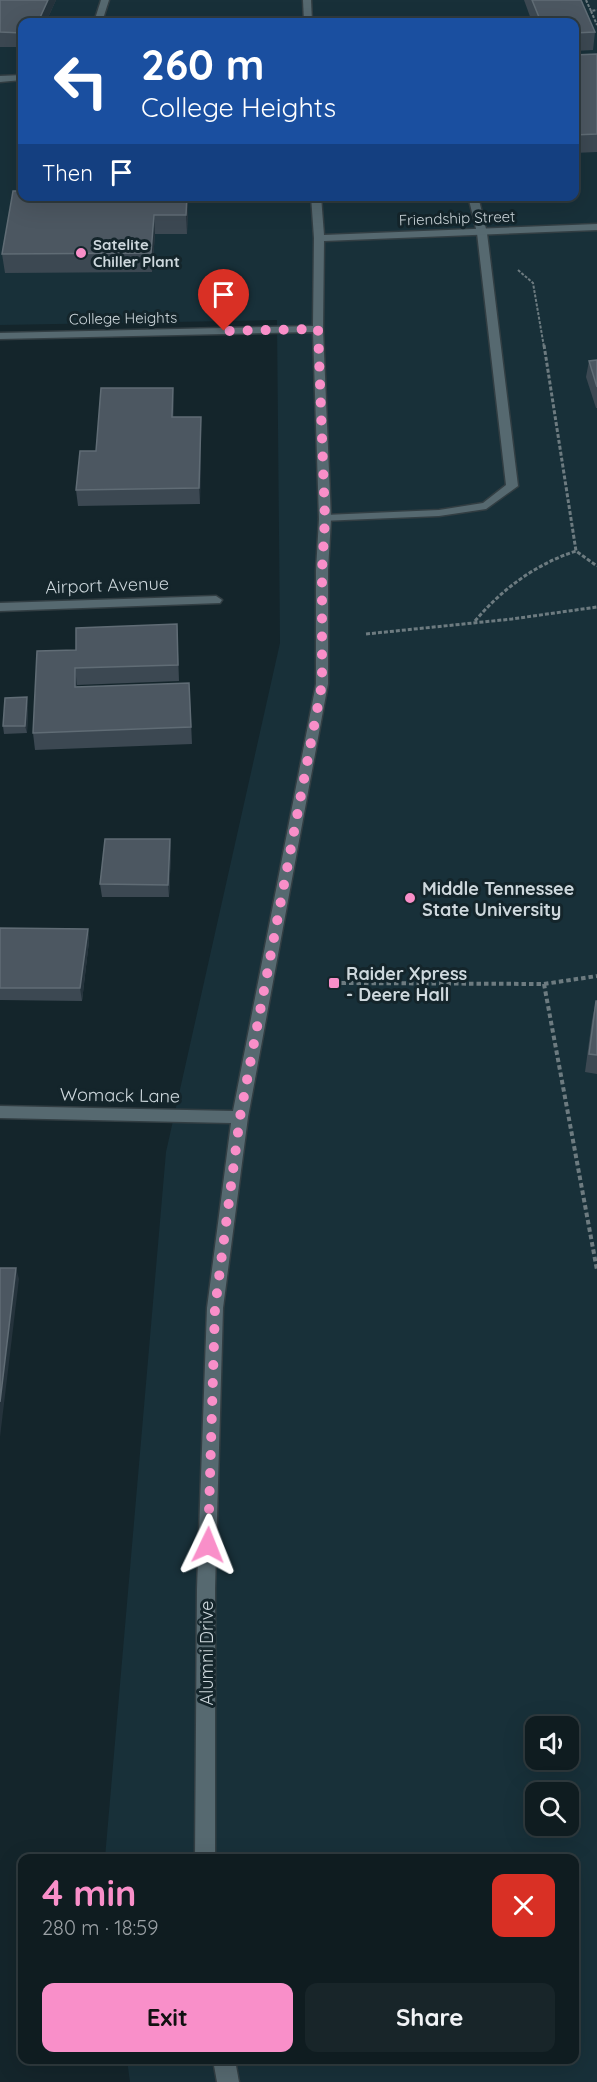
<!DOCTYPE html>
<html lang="en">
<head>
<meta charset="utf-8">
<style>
	:root { --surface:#0f1c20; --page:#182529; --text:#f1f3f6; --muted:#9ba1a5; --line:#2f3a3e; --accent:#f98fc9 }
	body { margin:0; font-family:Quicksand,sans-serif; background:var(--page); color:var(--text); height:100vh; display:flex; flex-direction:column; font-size:22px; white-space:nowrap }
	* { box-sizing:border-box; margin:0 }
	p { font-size:20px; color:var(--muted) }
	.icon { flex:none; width:33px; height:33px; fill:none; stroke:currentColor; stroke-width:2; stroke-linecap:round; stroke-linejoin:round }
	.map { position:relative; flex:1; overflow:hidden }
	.drawer { position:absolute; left:18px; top:1854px; width:561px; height:210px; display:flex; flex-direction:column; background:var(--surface); border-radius:12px; box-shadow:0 6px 24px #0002,0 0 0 2px var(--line) }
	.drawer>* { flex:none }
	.hud { position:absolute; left:18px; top:18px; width:561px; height:183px; border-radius:12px; box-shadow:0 6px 24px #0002,0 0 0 2px var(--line); background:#1a4fa0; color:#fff; overflow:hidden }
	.controls { position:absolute; left:525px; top:1716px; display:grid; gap:12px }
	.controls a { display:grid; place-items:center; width:54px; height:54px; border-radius:12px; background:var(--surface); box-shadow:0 6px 24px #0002,0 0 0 2px var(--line); font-size:30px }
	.pin { position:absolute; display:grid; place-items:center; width:51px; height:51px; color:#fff; margin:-62px -26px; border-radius:50% 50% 50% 0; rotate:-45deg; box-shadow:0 0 6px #0007 }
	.pin .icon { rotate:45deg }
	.me { position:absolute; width:66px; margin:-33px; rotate:2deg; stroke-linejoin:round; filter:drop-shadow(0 0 4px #0008) }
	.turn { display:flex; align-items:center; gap:21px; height:126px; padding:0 24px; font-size:27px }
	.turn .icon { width:78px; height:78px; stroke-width:2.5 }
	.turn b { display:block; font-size:42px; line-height:51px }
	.then { display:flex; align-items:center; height:57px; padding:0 24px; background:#0003; gap:12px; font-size:22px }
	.round { display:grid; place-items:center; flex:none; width:63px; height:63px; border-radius:12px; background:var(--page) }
	.head { display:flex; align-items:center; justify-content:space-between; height:102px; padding:0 24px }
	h1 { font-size:36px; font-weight:700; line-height:45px; color:var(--accent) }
	.primary-button { display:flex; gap:12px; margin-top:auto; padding:12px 24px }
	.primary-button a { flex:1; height:69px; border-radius:12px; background:var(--accent); color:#111; font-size:24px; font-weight:700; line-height:69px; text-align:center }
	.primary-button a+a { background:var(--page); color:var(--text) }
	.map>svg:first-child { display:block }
</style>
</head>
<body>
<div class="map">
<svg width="597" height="2082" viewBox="0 0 597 2082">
	<rect width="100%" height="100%" fill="#14252b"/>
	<path fill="#183039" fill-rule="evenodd" d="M0,0H597V2082H130L127,2060H574V1858H105L166,1152L280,643L277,320L0,325ZM22,22H574V196H22ZM536,1726H568V1760H536ZM536,1792H568V1826H536Z"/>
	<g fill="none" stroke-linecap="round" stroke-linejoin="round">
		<defs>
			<g id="lane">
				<path d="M101,0H109L102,22H94Z"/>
				<path d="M468,196H478L487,233L518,486L486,509L439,516L321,521L319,519L325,515L439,510L483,503L506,485L477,233Z"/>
			</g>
			<g id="street">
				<path d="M303,0H311L312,22H304Z"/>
				<path d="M22,75V80L0,82V76Z"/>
				<path d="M311,196H321L324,235L597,224V230L324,241L323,329L331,519L328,570V684L248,1117L223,1308L215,1589V1858H195L197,1589L207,1308L231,1123L0,1118V1106L233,1111L316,684V570L319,519L313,332L0,339V333L313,326L314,238Z"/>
				<path d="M216,596L222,600L220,603L0,611V603Z"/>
				<path d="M213,2060H235L239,2082H217Z"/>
			</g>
		</defs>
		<use href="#lane" stroke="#323e43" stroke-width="3"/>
		<use href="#street" stroke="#323e43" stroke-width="3"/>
		<g stroke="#6d7b80" stroke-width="2" stroke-dasharray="3 1.5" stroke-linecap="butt">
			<path d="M586,0L591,11L597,10"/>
			<path d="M591,11L597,25"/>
			<path d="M518,270L533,283L544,347"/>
		</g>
		<g stroke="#6d7b80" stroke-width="3" stroke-dasharray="4 2" stroke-linecap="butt">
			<path d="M544,345L576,551L597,566"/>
			<path d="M475,621C502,589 536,564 576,551"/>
			<path d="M366,634L512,619L597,607"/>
		</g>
		<g stroke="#6d7b80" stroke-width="4" stroke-dasharray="4.5 3" stroke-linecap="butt">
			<path d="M334,983L544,984L597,976"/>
			<path d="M544,984L597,1270"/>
		</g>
		<use href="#lane" fill="#566970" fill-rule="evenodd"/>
		<use href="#street" fill="#566970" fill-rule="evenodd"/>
	</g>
	<g fill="#3c4852">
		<path d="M0,0H56L46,22H22V47H0Z"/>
		<path d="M524,0H581L595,32L593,50L574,51V22H532Z"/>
		<path d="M597,54V152L574,153V55Z"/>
		<path d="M22,196H188V208L187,234H155L152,272L5,273L2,254Z"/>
		<path d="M597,360V408H596L586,377L589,361Z"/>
		<path d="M174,404L173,417L201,433L200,504L78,506L76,490L96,451Z"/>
		<path d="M177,624L179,681L77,685V686L190,699L192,744L35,750L33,733L76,650Z"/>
		<path d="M28,705L27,733L4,734L3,726Z"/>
		<path d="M170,839L171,852L169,897H102L100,884Z"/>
		<path d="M0,928L88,929L89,941L82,1001L0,1000Z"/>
		<path d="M596,1001H597V1074L585,1072L592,1020Z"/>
	</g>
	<g fill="#25333c">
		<path d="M48,0H56L46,22H38Z"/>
		<path d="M187,196H188V208L187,234L186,215Z"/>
		<path d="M154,215L155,234L152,272L151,253Z"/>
		<path d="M173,388L174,404L173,433L172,417Z"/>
		<path d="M201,417V433L200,504L199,488Z"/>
		<path d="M75,668L77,685V703L75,687Z"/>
		<path d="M27,697L28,705L27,733L25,726Z"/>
		<path d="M170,839L171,852L169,897L168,885Z"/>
		<path d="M88,929L89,941L82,1001L80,988Z"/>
		<path d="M16,1268L19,1279L0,1437V1402Z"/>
	</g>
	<g fill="#4c5761" stroke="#606c75" stroke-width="1.5">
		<path d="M0,0H48L38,22H22V33L0,32Z"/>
		<path d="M532,0H581L595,32L574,33V22H541Z"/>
		<path d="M597,54V134L574,135V55Z"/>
		<path d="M13,191H22V196H187L186,215H154L151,253L2,254Z"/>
		<path d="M597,360V387L589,361Z"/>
		<path d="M101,388H173L172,417H201L199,488L76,490L80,451H96Z"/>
		<path d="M177,624L178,665L75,668V687L189,683L191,727L33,733L37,651L76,650V628Z"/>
		<path d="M27,697L25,726H3L5,698Z"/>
		<path d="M105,839H170L168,885L100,884Z"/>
		<path d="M0,928L88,929L80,988H0Z"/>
		<path d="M596,1001H597V1055L589,1054Z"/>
		<path d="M0,1268H16L0,1402Z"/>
	</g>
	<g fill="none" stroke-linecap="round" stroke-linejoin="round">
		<path stroke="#f98fc9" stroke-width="10" stroke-dasharray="0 18" d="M208,1545L215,1308L240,1117L322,684V570L325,519L318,329L224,331"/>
	</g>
	<g fill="#f98fc9" stroke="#14252b" stroke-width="2">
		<circle cx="81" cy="253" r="6"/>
		<circle cx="410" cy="898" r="6"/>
		<rect x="328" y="977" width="12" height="12" rx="3"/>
	</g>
	<g text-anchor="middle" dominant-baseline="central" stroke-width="6" stroke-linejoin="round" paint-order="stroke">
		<g font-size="15" fill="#ced8dd" stroke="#14252b">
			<text transform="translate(457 218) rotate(-2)">Friendship Street</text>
			<text transform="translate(123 318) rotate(-1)">College Heights</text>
		</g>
		<g font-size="15" font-weight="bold" fill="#ced8dd" stroke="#14252b" text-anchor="start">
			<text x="93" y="244">Satelite<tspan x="93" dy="17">Chiller Plant</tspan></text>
		</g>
		<g font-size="18" fill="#ced8dd" stroke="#14252b">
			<text transform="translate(107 585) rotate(-2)">Airport Avenue</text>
			<text transform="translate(120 1095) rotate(1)">Womack Lane</text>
			<text transform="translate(206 1653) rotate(-90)">Alumni Drive</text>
		</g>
		<g font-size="18" font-weight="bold" fill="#ced8dd" stroke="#14252b" text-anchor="start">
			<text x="422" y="888">Middle Tennessee<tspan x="422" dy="21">State University</tspan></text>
			<text x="346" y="973">Raider Xpress<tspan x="346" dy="21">- Deere Hall</tspan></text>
		</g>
	</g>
</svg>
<div class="controls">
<a><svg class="icon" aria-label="sound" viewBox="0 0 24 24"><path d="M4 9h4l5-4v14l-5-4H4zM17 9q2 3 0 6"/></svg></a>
<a><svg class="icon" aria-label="search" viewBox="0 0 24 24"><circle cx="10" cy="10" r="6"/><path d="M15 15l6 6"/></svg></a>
</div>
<div class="pin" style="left:224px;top:331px;background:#d93025"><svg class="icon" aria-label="arrive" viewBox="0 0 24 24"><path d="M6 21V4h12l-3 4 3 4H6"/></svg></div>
<svg class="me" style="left:208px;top:1545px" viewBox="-20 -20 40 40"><path d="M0-17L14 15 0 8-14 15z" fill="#f98fc9" stroke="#fff" stroke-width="4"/></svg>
<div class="hud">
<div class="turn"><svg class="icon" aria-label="left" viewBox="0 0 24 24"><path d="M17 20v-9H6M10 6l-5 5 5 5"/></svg><div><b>260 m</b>College Heights</div></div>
<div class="then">Then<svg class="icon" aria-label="arrive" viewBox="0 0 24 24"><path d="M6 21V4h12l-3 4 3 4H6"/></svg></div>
</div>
<section class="drawer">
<div class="head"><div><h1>4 min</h1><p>280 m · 18:59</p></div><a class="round" style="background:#d93025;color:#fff"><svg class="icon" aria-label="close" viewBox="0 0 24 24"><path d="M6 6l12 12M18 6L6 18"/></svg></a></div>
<div class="primary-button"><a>Exit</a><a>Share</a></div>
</section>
</div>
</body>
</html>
